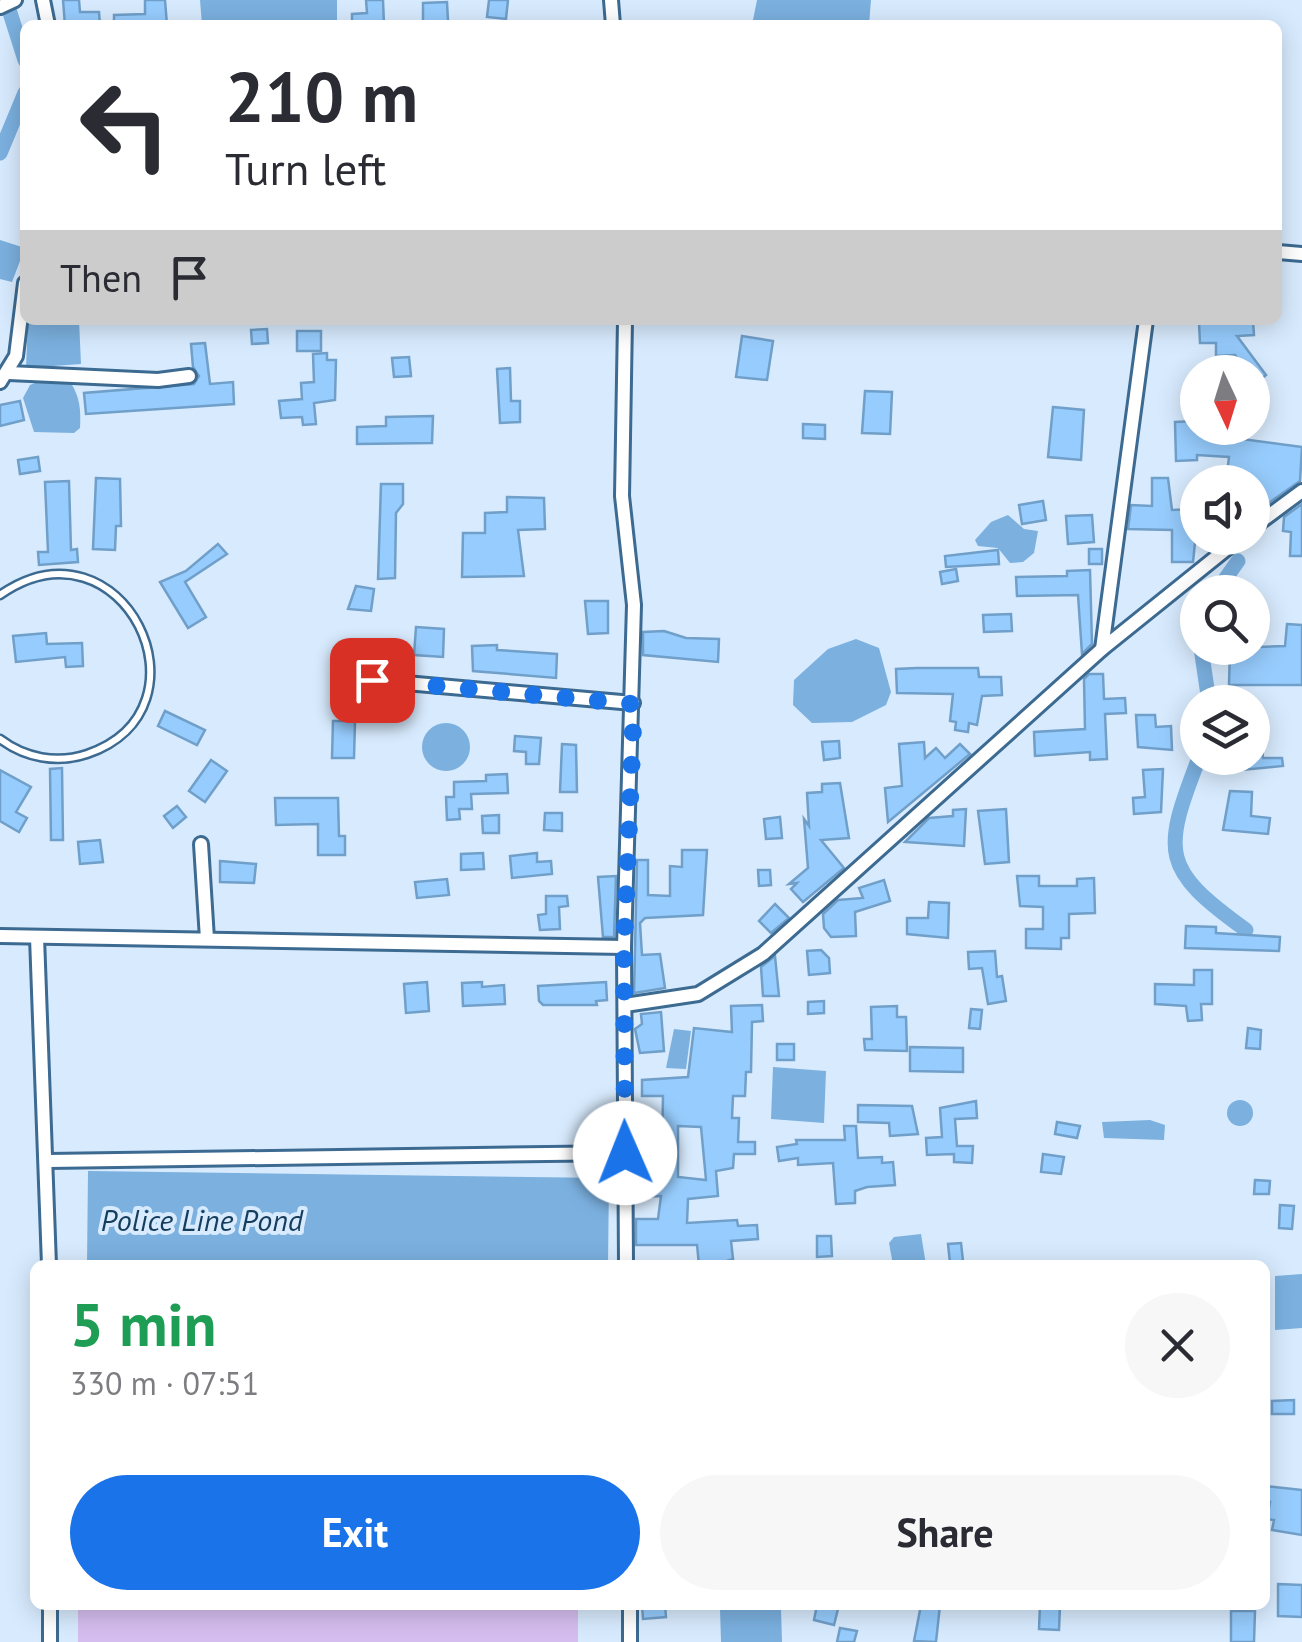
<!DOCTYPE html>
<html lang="en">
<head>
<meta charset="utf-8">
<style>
	:root { --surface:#fff; --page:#f7f7f7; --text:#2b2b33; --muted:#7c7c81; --accent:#1a73e8 }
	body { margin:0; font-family:"PT Sans",sans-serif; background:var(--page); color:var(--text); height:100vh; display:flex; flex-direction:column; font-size:38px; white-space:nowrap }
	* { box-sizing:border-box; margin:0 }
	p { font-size:32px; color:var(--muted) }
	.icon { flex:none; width:55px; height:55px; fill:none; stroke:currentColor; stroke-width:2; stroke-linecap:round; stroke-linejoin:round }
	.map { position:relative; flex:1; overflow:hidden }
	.drawer { position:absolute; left:30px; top:1260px; width:1240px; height:350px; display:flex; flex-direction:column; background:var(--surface); border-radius:15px; box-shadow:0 5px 25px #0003 }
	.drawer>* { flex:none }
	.guide { position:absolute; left:20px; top:20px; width:1262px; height:305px; border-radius:15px; box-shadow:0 5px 25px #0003; background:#fff; color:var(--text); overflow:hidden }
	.needle { width:65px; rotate:176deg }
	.controls { position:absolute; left:1180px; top:355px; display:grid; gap:20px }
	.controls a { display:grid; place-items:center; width:90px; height:90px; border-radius:50%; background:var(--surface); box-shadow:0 5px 25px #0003; font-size:50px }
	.pin { position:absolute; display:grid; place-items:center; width:85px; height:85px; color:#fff; margin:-42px; border-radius:20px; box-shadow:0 5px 15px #0006 }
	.me { position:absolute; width:110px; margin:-55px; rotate:359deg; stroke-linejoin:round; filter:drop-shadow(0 0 8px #0008) }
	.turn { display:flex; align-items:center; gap:35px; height:210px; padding:0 40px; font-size:45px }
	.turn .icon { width:130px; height:130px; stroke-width:2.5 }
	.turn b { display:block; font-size:70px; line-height:85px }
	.then { display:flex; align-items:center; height:95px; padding:0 40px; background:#0003; gap:20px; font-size:38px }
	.round { display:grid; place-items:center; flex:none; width:105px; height:105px; border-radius:52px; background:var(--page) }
	.headline { display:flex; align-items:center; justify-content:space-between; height:170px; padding:0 40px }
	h1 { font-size:60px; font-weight:700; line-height:75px; color:#1e9e55 }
	.button { display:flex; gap:20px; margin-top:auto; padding:20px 40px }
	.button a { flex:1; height:115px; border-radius:60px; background:var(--accent); color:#fff; font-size:40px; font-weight:700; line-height:115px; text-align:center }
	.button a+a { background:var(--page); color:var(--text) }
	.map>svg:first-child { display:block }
</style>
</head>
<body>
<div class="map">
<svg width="1302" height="1642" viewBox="0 0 1302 1642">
	<rect width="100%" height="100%" fill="#d8ebfe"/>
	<rect fill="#d5beef" x="78" y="1605" width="500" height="37"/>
	<g fill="#7bb0df">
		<path d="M200,0H337V25H202Z"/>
		<path d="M757,0H871L869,25H752Z"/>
		<path d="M0,240L25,248L12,282L0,279Z"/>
		<path d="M28,320H79L81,364L26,368Z"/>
		<path d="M42,380L71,383C80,398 81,410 80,428L74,433L34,432L23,398L30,385Z"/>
		<path d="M1008,515L1024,529L1038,531L1034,553L1023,562L1010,563L998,548L978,546L975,540L991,522Z"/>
		<path d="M856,639L879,648L891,692L886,705L852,722L812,723L793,705L794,680L828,649Z"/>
		<circle cx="446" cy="747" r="24"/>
		<path d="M674,1029L691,1031L686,1069L666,1068Z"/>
		<path d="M773,1067L826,1071L824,1123L771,1119Z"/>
		<circle cx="1240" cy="1113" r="13"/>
		<path d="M1150,1120L1165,1125L1164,1140L1104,1138L1102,1122Z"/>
		<path d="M88,1171L609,1178L608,1265H87Z"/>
		<path d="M921,1234L926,1265H893L889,1243L894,1237Z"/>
		<path d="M1302,1274V1328L1275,1330V1276Z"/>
		<path d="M727,1605H773L781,1610L782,1642H721L720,1610Z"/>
	</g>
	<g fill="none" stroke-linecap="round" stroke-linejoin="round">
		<g stroke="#7bb0df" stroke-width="15">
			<path d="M6,0L25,60"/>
			<path d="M0,153L25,93"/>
			<path d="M1216,592L1238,561"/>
			<path d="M1201,648L1209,702"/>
			<path d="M1199,758C1162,853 1161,869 1246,930"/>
		</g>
	</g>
	<g fill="#97cdfe" stroke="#709fc9" stroke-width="2.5" fill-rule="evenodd">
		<path d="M63,0H79L80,12H99L100,25H65Z"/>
		<path d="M145,0H165L167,25H114V15L145,14Z"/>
		<path d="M366,0H383L384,25H352V14L367,13Z"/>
		<path d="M489,0H508L506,19L487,17Z"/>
		<path d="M447,2L448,21L423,22V3Z"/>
		<path d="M1253,321L1254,335L1237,336L1266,375L1256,383L1235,355L1216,356V343H1200L1199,323Z"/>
		<path d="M267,329L268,343L252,344L251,330Z"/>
		<rect x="297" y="331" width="24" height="20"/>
		<path d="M742,336L773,341L767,380L736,377Z"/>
		<path d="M205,343L210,384L233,382L234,404L86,414L84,393L194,384L199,376L193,367L191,344Z"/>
		<path d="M327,353V360H336L335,400L314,403L316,424L303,425L302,417L281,418L279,401L302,399L301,383L314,382L313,354Z"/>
		<path d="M409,357L411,376L394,377L392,358Z"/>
		<path d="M510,368L511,401H520V422L500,423L497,369Z"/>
		<path d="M865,391L892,392L890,434L862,433Z"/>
		<path d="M20,401L24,420L0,426V405Z"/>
		<path d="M1053,407L1084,410L1081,460L1048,457Z"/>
		<path d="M433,416L432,443L357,444V427L386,426V417Z"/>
		<path d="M1196,421V433L1302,447L1300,481L1263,507L1252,506V482H1226L1229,457L1197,455V460L1176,461L1175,422Z"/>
		<path d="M803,424L825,425V439L803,438Z"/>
		<path d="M38,457L40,471L20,474L18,460Z"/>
		<path d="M96,478L120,479L121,526H116L115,550L93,549Z"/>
		<path d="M1152,478H1168L1172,510L1193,509L1198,514L1193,562H1172V530L1128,529L1131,505L1152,506Z"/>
		<path d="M69,481L71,550L77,549L78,562L39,565L38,552H48L45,482Z"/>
		<path d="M381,484H403V504L396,513L395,578L378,579Z"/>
		<path d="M507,497L544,498L545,529L518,530L524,576L462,577L463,533H485V513L507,512Z"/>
		<path d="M1043,501L1046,520L1022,524L1019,505Z"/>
		<path d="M1302,504V556H1290L1291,532L1283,531L1284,517Z"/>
		<path d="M1092,515L1094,542L1068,544L1066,516Z"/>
		<path d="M218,544L227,554L185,582L206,617L188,628L160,582L186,571Z"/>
		<rect x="1089" y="549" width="13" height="15"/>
		<path d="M998,550L999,564L946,567L945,556Z"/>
		<path d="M956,569L958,581L942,584L940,572Z"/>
		<path d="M1090,570L1092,644L1082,654L1078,595L1017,596L1016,577L1067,576V571Z"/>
		<path d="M356,586L374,589L371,611L348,609Z"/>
		<path d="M585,601H608V633L588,634Z"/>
		<path d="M1011,614L1012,631L984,632L983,615Z"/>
		<path d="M1287,624L1302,625V685H1229L1230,648L1285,646Z"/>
		<path d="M416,627L444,629L443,657L414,655Z"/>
		<path d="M664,631L686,638L719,639L718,662L643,655V632Z"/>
		<path d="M46,633L47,644L82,643L83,666L66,667L65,657L16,662L13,636Z"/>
		<path d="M497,645V650L557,654L556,678L473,671L472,646Z"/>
		<path d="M917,668H978L979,677H1001L1002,695L982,696L977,725L969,723L968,732L955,730L956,722L950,721L953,694L897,693L896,669Z"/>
		<path d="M1089,674H1103L1104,699L1125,698L1126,713L1105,714L1107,759L1090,760V752L1035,756L1034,732L1085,729L1084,679Z"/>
		<path d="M358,688L380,691L379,714L357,713Z"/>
		<path d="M165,711L205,730L197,745L158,726Z"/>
		<path d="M1136,715H1155L1156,727L1171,726L1172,750L1138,747Z"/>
		<path d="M333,721H355L354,758H332Z"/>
		<path d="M1252,734H1261L1263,758H1282L1283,766L1242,770L1240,758H1252Z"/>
		<path d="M515,736L541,738L539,764H526V752L514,751Z"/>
		<path d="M839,741L840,758L824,760L822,742Z"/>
		<path d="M924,742L925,758L936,748L945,758L960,744L970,754L888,822L885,788L902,786L899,744Z"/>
		<path d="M562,744L576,745L577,792H560Z"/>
		<path d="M211,760L227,771L205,802L189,791Z"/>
		<path d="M62,768L63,840H51L50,769Z"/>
		<path d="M1163,769L1161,812L1134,814L1133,798L1145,797L1143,770Z"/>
		<path d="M0,770L31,787L16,812L27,818L19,832L0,821Z"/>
		<path d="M507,774L508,793L471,794L472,809H459L460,819L447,820L446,797H454V782L486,781V775Z"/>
		<path d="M840,783L849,838L821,840L844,868L803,902L791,889L797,883L789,884L808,868L804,819L809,826L807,793L822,792V784Z"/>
		<path d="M1230,791L1252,792L1251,816L1270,818L1268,834L1223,830Z"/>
		<path d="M275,798H338L339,836H345V855H318V824L276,825Z"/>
		<path d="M177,806L186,817L173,828L164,816Z"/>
		<path d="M966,809L964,846L905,842L929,818L953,816V810Z"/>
		<path d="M1006,809L1009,862L985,864L978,811Z"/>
		<path d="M545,813H562V831L544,830Z"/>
		<path d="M499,815V833H483L482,816Z"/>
		<path d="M780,817L782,838L766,839L764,819Z"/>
		<path d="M100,840L103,862L80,864L78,842Z"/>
		<path d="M682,850H707L703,915L645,918L640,923L642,955L660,954L665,988L634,993L637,860H648V895L670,896V866L682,867Z"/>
		<path d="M483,853L484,869L461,870V854Z"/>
		<path d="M537,853V862L551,861L552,874L512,878L510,856Z"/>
		<path d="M220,861L256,864L254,883L220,882Z"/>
		<path d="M758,870H770L771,885L759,886Z"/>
		<path d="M616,876L614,937H603L598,877Z"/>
		<path d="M1017,876H1039V886H1077V879L1094,878L1095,913L1069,914V938H1061V949L1026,948V929H1043V907L1020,906Z"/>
		<path d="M447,879L449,895L417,898L415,882Z"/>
		<path d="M884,880L890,901L855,912L856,936L831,937L824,928L823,914L838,900L863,898L859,888Z"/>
		<path d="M546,896H567L568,906L559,907L560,929L540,930L538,915L546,914Z"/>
		<path d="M929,902L949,903L948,938L907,934V918H928Z"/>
		<path d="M775,904L789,918L771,933L759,921Z"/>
		<path d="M1186,926L1216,927V933L1280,937L1279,951L1185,948Z"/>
		<path d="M821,950L829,958L830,973L809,975L807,951Z"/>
		<path d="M995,951L997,977L1002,976L1006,1001L988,1004L982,968L969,969L968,952Z"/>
		<path d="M775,956L779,996H763L761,967Z"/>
		<path d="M1194,970H1212V1004H1201L1202,1020L1188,1021L1186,1006L1155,1004V984L1194,985Z"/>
		<path d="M427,982L429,1011L406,1013L404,984Z"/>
		<path d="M482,982V987L504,985L505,1004L463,1006L462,983Z"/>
		<path d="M606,982L607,1000L596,1001L597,1005H543L539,1001L538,986Z"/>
		<path d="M824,1001V1013L808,1014V1002Z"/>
		<path d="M762,1005L763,1021L752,1022L751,1072H746L745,1096H733L732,1118H739L738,1142H755V1154H734L733,1168L716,1171L718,1196L688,1199L687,1223L737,1220L738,1226L757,1225L758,1239L731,1241L733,1259L715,1265H699L697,1245H636V1219H658L661,1196L643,1197L641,1165H635V1151L662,1148L663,1096H642V1080L688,1077L694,1028L732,1032L731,1006ZM678,1126L701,1127L706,1180L678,1177Z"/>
		<path d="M897,1006V1017H906L907,1051L865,1050L864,1039H872L871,1007Z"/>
		<path d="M971,1009L982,1010L980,1029L969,1028Z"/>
		<path d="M661,1012L664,1051L640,1053L635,1029L642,1024L641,1014Z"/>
		<path d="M1248,1028L1261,1030L1260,1049L1246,1048Z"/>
		<rect x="777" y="1044" width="17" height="16"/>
		<path d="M910,1047L963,1048V1072L910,1071Z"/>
		<path d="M976,1101L977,1118L955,1119L957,1146H973L972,1163L954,1162V1154L927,1155L926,1138L942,1137L940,1108Z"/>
		<path d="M858,1105L912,1106L918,1134L890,1136L889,1123L858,1122Z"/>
		<path d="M1057,1122L1080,1126L1077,1138L1055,1134Z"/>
		<path d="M844,1126H856L858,1158L882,1157V1163L893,1162L895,1185L867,1187L855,1191V1203L836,1204L833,1163L798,1165V1158L779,1161L777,1147L797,1144L796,1140H845Z"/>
		<path d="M1043,1154L1064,1157L1061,1174L1041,1172Z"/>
		<path d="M1255,1180L1270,1181L1269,1194H1254Z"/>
		<path d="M1280,1205L1294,1206L1292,1229L1279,1228Z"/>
		<path d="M817,1236H831L832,1256L817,1257Z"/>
		<path d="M961,1243L963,1261L950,1263L948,1244Z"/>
		<path d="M1294,1400V1414H1272V1401Z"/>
		<path d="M1265,1486L1302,1490V1535L1272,1530L1274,1520L1267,1519L1270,1502H1265Z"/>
		<path d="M1278,1584L1302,1585V1617L1278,1616Z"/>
		<path d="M642,1605H665L666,1617L643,1619Z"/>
		<path d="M817,1605H839L834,1625L814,1620Z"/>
		<path d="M921,1605H940L936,1642L914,1641Z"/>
		<path d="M1040,1605H1060L1059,1630L1039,1629Z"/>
		<path d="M1231,1611H1255L1254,1642H1231Z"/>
		<path d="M840,1628L857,1631L854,1642H837Z"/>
	</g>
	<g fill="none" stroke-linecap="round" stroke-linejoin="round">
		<defs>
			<path id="lane" d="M0,595C122,510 219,709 87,754C57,764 25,758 0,739"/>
			<g id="street">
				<path d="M43,0L48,25"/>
				<path d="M611,0L613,25"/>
				<path d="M0,7L15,0"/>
				<path d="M1278,252L1302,254"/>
				<path d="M625,320L622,496L634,605L624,947L626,1265"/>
				<path d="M9,373L158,380L189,376"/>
				<path d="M0,382L16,356L25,283"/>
				<path d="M1252,528L1302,491"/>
				<path d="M1102,649L1146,320"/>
				<path d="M372,680L633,703"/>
				<path d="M201,844L207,939"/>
				<path d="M0,936L624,947"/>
				<path d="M37,937L49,1265"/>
				<path d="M625,1005L698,994L763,954L1102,649L1240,538"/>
				<path d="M48,1161L625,1153"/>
				<path d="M50,1605V1642"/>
				<path d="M630,1605V1642"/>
			</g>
		</defs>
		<use href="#lane" stroke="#3c6a91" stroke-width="11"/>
		<use href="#street" stroke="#3c6a91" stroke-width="18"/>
		<use href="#lane" stroke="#fff" stroke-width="6"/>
		<use href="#street" stroke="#fff" stroke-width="12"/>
	</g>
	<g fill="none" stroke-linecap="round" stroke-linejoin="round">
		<path stroke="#1a73e8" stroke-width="18" stroke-dasharray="0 32.4" d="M372,680L634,704L624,947L625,1153"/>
	</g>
	<g text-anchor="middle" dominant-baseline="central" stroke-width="8" stroke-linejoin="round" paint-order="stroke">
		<g font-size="30" font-style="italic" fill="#153d5d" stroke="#d8ebfe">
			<text x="202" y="1219">Police Line Pond</text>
		</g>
	</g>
</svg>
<div class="controls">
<a><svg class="needle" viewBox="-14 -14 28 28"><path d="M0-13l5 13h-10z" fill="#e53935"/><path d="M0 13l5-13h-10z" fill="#7c7c81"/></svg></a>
<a><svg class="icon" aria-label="sound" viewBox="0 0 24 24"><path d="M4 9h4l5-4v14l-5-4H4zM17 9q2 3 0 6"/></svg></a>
<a><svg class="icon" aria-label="search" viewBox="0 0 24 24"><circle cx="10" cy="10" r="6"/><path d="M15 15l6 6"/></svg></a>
<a><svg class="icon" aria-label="layers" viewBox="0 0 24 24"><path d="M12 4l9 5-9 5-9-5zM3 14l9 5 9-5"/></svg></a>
</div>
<div class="pin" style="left:372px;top:680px;background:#d93025"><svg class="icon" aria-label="arrive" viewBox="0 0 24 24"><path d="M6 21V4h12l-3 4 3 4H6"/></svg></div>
<svg class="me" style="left:625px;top:1153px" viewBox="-20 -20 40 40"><circle r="19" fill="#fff"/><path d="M0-13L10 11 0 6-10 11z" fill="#1a73e8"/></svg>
<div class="guide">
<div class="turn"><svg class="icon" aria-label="left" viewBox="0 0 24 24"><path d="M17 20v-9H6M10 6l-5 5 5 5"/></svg><div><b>210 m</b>Turn left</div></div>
<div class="then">Then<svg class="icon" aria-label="arrive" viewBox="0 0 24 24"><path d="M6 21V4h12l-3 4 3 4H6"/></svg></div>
</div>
<section class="drawer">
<div class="headline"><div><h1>5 min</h1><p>330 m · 07:51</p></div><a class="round"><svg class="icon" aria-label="close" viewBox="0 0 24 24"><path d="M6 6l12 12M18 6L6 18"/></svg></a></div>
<div class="button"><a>Exit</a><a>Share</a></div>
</section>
</div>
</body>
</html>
